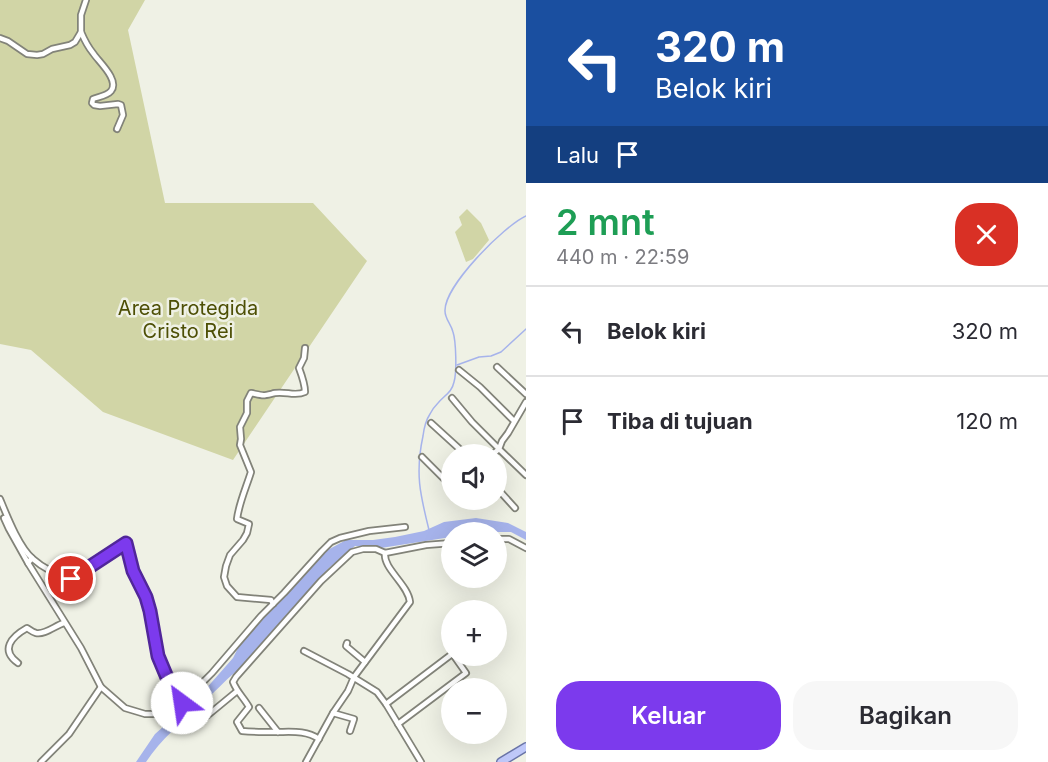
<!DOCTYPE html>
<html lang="id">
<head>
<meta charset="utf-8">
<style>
	:root { --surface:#fff; --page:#f7f7f7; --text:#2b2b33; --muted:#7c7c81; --line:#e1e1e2; --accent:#7c3aed }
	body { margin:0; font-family:Inter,sans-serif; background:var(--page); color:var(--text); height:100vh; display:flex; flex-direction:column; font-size:22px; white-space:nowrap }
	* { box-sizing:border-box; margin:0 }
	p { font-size:20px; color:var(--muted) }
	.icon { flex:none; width:33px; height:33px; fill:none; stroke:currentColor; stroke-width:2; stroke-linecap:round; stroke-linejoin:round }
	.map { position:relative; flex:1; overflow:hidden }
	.side { display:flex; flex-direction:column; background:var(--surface); width:522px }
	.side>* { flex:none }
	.top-card { background:#1a4fa0; color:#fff; overflow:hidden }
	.fabs { position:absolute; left:441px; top:444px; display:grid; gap:12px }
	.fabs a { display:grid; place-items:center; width:66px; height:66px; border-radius:50%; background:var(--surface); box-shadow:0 6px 24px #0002; font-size:30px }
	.pin { position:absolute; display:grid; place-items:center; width:51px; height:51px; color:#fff; margin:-26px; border:3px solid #fff; border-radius:50%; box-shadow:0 2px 6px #0007 }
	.me { position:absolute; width:66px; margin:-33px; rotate:329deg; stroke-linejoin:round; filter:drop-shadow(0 0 4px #0008) }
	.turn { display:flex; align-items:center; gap:21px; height:126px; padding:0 30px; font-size:27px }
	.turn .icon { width:78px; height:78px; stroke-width:2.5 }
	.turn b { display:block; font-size:42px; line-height:51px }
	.then { display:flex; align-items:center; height:57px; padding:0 30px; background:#0003; gap:12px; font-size:22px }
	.round { display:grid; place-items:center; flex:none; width:63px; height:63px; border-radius:24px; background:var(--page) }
	.summary { display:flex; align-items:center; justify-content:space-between; height:102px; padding:0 30px }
	h1 { font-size:36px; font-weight:600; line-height:45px; color:#1e9e55 }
	.action { display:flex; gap:12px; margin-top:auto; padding:12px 30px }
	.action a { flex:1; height:69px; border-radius:24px; background:var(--accent); color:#fff; font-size:24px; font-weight:600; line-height:69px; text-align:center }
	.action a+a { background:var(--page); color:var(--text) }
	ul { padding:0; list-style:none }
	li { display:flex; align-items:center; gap:18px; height:90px; padding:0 30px; border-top:2px solid var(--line) }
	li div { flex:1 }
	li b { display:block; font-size:22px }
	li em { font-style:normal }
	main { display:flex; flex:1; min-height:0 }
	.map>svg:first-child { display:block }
</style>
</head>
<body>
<main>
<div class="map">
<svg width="526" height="762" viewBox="0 0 526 762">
	<rect width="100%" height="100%" fill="#eff1e5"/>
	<g fill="#d1d5a6">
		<path d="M0,0H145L128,30L165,203H313L367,261L233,460L103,412L31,350L0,344Z"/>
		<path d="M467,209L481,223L489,240L473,259L466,262L455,232L462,225L459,217Z"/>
	</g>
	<path fill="#a6b3eb" d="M476,518L508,523L526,532V540L511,532H452L451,537L381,548L355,546L329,568L237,671C224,681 214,693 202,704C182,722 161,739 146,762H136L155,734L204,691L233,658L240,644L254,626L290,591L324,552L346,540H373L395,537L424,531L444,522Z"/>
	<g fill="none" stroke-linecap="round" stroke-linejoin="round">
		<g stroke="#a6b3eb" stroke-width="1.5">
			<path d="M457,365L479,357L491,356L501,352L526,329"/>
			<path d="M429,530C420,494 415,473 423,436C424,428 426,420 430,414C432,410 435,406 438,403C445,395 452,392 454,382C457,372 456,341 453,332C451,324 445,319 445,311C444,286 504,226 526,216"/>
		</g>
		<defs>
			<g id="street">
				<path d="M81,32C84,39 88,47 93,53C98,61 120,80 111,91C107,96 98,97 93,99L92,103L94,105L100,106L118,104L121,105L123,115L117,129"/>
				<path d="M0,38L8,41L27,54L37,55L43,54L52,49L70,45L75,42L81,32V15L86,0"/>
				<path d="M497,367L526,394"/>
				<path d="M459,370L480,387L514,421"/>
				<path d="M452,398L472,422L499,449L493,454"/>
				<path d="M526,402L508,433L502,441L499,449L526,475"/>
				<path d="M431,423L465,454"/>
				<path d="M422,457L452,487"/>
				<path d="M496,487L515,508"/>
				<path d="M0,499C7,516 19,547 33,559C43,568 58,575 71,579L126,543L133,571L146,597L150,611L158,656L165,673L171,687L194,719L197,721L202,720L236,692"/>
				<path d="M4,518L9,529L28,563"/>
				<path d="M496,539H509L526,548"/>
				<path d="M32,558L28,563L81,648L101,687"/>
				<path d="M273,604L271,600L237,597L227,586L224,577L226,566L230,555L243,540L247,533L249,524L237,519C239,503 246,488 251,472L240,445L241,439L240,427L247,413V401L251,393C265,396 262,396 275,393C286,391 295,397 305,392C305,384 302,376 299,368L304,358L305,348"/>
				<path d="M347,643L346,646L365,662"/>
				<path d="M304,651L348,674L377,692L386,704L421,762"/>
				<path d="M18,663C0,650 11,637 27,628C30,630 32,632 36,633C45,635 56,625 64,623"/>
				<path d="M386,704L452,654"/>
				<path d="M259,708L278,732"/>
				<path d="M333,713L354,719L350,731"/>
				<path d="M398,724L466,673L454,656"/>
				<path d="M319,739C306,730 291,732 276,732C265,732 253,732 242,731L237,722L249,707C244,698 237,692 233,682L236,677L321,581L352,552L363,549H376L385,553L426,545L452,543"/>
				<path d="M41,762L69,734L101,687L125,708L145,714H157L170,710L182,703L212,673L261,616L284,593L322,551L331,542L340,538L369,531L405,527"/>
				<path d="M306,762L333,713L348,691L354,677L410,602C408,584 383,569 385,553"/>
			</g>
			<path id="primary" d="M501,762L526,747"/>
		</defs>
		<use href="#street" stroke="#828379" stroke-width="8"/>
		<use href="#primary" stroke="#6a75a8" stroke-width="10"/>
		<use href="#street" stroke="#fff" stroke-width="4.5"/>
		<use href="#primary" stroke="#bfc8f9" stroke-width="7"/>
	</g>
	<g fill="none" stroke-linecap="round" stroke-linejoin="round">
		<defs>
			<path id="route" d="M71,579L126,543L133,571L146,597L150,611L158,656L171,687L182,703"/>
		</defs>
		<use href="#route" stroke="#51269a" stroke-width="15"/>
		<use href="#route" stroke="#7c3aed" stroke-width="10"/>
	</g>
	<g text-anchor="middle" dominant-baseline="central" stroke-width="5" stroke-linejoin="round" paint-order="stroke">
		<g font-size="20" fill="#4d4f05" stroke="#eff1e5">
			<text x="188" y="308">Area Protegida<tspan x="188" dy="23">Cristo Rei</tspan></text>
		</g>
	</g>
</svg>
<div class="fabs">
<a><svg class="icon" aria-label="sound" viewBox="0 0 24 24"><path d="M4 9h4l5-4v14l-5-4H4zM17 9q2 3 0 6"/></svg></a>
<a><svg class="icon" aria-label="layers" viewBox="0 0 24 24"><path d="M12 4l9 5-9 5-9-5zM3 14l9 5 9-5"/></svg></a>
<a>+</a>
<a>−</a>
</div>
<div class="pin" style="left:71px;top:579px;background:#d93025"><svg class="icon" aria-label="arrive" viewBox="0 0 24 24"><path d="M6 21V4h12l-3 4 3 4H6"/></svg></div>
<svg class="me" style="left:182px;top:703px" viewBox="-20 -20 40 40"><circle r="19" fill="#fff"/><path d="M0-13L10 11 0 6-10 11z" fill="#7c3aed"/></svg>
</div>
<section class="side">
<div class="top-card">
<div class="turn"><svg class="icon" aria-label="left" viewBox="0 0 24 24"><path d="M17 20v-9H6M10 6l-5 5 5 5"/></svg><div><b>320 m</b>Belok kiri</div></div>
<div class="then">Lalu<svg class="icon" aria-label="arrive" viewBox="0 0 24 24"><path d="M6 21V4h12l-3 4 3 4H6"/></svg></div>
</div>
<div class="summary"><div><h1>2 mnt</h1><p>440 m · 22:59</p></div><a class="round" style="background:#d93025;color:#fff"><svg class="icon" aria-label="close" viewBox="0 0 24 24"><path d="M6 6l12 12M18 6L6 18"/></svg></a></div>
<ul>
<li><svg class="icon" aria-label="left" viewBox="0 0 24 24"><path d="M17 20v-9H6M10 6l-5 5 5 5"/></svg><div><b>Belok kiri</b></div><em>320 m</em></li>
<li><svg class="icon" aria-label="arrive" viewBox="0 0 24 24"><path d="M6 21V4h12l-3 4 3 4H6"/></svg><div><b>Tiba di tujuan</b></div><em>120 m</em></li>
</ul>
<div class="action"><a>Keluar</a><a>Bagikan</a></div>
</section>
</main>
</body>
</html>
